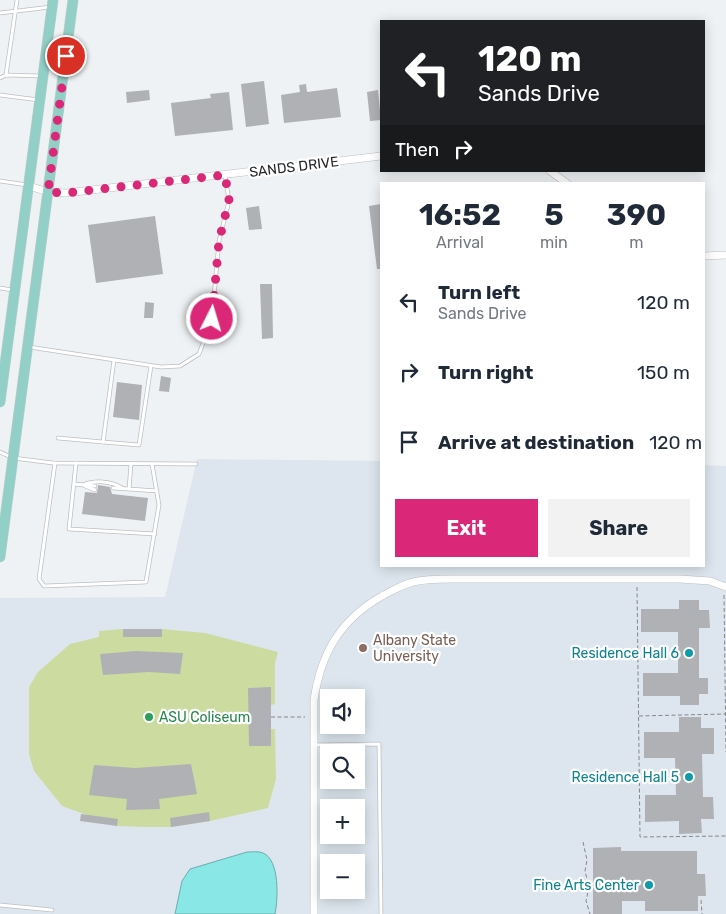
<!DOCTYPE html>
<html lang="en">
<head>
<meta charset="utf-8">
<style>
	:root { --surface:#fff; --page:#f2f2f3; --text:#1f2937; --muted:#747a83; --accent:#db2777 }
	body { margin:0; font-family:Rubik,sans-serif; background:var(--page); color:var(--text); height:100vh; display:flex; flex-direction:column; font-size:19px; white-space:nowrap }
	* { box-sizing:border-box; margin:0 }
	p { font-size:16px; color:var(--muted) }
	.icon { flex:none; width:28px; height:28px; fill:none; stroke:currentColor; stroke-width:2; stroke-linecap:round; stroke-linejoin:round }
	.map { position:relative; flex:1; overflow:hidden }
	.sheet { position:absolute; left:380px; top:182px; width:325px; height:385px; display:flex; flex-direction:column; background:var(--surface); border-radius:0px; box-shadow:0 2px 12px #0003 }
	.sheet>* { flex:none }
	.guide { position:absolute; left:380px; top:20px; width:325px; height:152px; border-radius:0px; box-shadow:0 2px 12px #0003; background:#202124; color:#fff; overflow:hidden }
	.buttons { position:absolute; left:320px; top:689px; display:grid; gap:10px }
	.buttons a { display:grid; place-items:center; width:45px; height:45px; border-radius:0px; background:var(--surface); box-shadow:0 2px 12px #0003; font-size:25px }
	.pin { position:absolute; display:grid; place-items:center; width:42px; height:42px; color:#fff; margin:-21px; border:2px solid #fff; border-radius:50%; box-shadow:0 1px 5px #0007 }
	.me { position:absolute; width:55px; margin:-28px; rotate:5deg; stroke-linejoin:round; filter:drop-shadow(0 0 4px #0008) }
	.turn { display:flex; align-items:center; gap:18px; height:105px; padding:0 15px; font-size:22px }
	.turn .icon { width:65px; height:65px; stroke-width:2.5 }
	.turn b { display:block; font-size:35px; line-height:42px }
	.then { display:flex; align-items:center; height:48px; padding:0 15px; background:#0003; gap:10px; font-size:19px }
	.eta { display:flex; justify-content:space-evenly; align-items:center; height:85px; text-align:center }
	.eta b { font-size:30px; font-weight:700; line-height:35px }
	.button { display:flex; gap:10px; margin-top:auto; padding:10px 15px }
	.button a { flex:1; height:58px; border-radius:0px; background:var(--accent); color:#fff; font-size:20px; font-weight:700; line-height:58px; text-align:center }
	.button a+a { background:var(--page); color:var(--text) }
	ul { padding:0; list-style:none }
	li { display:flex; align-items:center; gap:15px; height:70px; padding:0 15px }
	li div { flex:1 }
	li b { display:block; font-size:19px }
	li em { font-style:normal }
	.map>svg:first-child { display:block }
</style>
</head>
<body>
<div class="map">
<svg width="726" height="914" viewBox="0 0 726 914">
	<rect width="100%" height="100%" fill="#eff2f4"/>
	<path fill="#dde6ee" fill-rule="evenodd" d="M197,459L381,461V566H704V465L726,466V914H0V598L165,597ZM329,698H356V725H329ZM329,752H356V780H329ZM329,808H356V835H329ZM329,862H356V890H329Z"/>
	<path fill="#ccdba0" d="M123,629H162L205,633L278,652L275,663V704L271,705V729H275L276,779L268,808L210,821L171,827H147L117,826L62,806L34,771L29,754V687L38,672L70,644L99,637V631Z"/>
	<path fill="#89e7e6" stroke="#6badad" d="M247,852C252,852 259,851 263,853C280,860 278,899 275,914H175L182,881L190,869Z"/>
	<g fill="#afb1b4">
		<path d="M264,81L269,124L246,127L241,84Z"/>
		<path d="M306,84L307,92L337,88L341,117L284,123L281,95L300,92L299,85Z"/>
		<path d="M149,90L150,100L127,103L126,92Z"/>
		<path d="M378,90L381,120L370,121L367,92Z"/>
		<path d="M229,92L233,130L175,136L171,103L211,98L210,94Z"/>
		<path d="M381,204V269H377L369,206Z"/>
		<path d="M259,206L262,229L249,230L246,208Z"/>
		<path d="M155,216L163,274L96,283L88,225Z"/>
		<path d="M260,284H272L273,338L262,339Z"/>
		<path d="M145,302L154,303L153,318H144Z"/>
		<path d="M161,376L171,378L169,392L159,391Z"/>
		<path d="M117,382L142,385L139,420L113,417Z"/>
		<path d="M98,485L110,487L112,494L148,498L145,521L82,514L85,492L97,493Z"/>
		<path d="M679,600H699V610H709L710,628H699V678H708V694H699V705H680V696H643V673H678V632H641V609H679Z"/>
		<rect x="123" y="629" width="39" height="8"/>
		<path d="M136,651L183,653L180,674L149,672L103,675L100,654Z"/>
		<path d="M271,687V746H249L248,688Z"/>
		<path d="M679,717H701V728H714V754H702L703,797H713L714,819H701L702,833L679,834V821L645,822V795H676L675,758H644V732H679Z"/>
		<path d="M191,764L197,794L159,799L160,809L126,810L127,799L89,795L94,765L135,768Z"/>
		<path d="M209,812L210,821L171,827L170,818Z"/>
		<path d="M81,814L118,819L117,826L80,821Z"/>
		<path d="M621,847V851H697V874H705L706,896H698V911H645V901H622V914H593V848Z"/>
	</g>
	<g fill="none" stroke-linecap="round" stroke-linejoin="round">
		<defs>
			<g id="lane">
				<path d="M0,13L51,7"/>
				<path d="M6,75L17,0"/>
				<path d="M0,78L6,75L42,76"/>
				<path d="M0,95L39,100"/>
				<path d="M0,181L27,185"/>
				<path d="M0,288L12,290"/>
				<path d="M29,347L161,367L180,366L199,354L212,319L219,241L229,201L225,175"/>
				<path d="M58,438L103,442L114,360"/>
				<path d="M103,442L139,445L151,366"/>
				<path d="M0,452L13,458L53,463L196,464"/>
				<path d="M55,463L39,579L44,586L146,582L159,505L152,464"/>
				<path d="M76,463L69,529L155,534"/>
				<path d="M131,464L129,489L157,491"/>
				<path d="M74,484L95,486"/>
				<path d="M83,485C95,480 111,481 122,488"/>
				<path d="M85,486L95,490"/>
				<path d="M113,488L129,489"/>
				<path d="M314,745L379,744L381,914"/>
				<path d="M0,905L52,910"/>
			</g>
			<g id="street">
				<path d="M550,171L568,184"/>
				<path d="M29,186L48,192L66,193L381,156"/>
				<path d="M704,256L726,255"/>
				<path d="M314,914V700C321,653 340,620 382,596C392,591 403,584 413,582C425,579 439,579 451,579H680L710,581L726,587"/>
			</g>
			<g id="primary">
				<path d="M0,402L53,0"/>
				<path d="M0,557L73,0"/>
			</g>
		</defs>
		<use href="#lane" stroke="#bcbfc2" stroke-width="4.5"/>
		<use href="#street" stroke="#bcbfc2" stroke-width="8"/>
		<use href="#primary" stroke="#cfcfd0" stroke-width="11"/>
		<g stroke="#858788" stroke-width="1" stroke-dasharray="4 2.5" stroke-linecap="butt">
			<path d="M637,587L640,837L726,836"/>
			<path d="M724,595L726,752"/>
			<path d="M639,716L725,714"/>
			<path d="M271,717H305"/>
			<path d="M583,842L587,860L585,871L589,887L586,901L590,914"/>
			<path d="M701,900L702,914"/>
		</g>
		<use href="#lane" stroke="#fff" stroke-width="3"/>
		<use href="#street" stroke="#fff" stroke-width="7"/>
		<use href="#primary" stroke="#92d0c7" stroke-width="10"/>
	</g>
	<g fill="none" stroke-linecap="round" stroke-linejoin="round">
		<path stroke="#db2777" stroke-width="9" stroke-dasharray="0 16.2" d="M66,56L48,192L66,193L225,175L229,200L219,241L212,319"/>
	</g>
	<circle fill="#8d6e63" stroke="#fff" stroke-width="2" cx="363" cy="648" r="5"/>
	<g fill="#0f9aa8" stroke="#fff" stroke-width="2">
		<circle cx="689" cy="653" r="5"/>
		<circle cx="689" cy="777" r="5"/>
		<circle cx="649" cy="885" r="5"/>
	</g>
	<circle fill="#2e9e5b" stroke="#fff" stroke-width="2" cx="149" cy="717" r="5"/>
	<g text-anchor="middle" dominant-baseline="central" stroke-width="4.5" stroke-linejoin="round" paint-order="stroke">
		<g font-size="14" fill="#262728" stroke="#fff">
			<text transform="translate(294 167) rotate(-7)">SANDS DRIVE</text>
		</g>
		<g font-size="14" fill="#785e54" stroke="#fff" text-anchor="start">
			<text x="373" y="640">Albany State<tspan x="373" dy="16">University</tspan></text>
		</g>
		<g font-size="14" fill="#0d838f" stroke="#fff" text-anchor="end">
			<text x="679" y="653">Residence Hall 6</text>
			<text x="679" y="777">Residence Hall 5</text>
			<text x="639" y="885">Fine Arts Center</text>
		</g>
		<g font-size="14" fill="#27864d" stroke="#fff" text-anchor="start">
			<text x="159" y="717">ASU Coliseum</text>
		</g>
	</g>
</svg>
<div class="buttons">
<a><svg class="icon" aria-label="sound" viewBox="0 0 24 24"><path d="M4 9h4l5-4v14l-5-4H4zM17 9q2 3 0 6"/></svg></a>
<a><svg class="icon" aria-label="search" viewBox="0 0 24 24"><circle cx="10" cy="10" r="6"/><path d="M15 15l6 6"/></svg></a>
<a>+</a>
<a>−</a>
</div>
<div class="pin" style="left:66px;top:56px;background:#d93025"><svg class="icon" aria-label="arrive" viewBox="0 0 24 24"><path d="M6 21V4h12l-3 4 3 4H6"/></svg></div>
<svg class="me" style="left:212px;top:319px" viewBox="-20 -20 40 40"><circle r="17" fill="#db2777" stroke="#fff" stroke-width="3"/><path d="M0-11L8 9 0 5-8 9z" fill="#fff"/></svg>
<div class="guide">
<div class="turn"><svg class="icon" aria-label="left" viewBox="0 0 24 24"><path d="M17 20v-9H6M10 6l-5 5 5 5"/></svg><div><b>120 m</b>Sands Drive</div></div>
<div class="then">Then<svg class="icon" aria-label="right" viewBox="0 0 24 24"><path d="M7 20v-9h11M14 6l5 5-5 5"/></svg></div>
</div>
<section class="sheet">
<div class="eta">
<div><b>16:52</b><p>Arrival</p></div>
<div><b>5</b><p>min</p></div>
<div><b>390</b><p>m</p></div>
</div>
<ul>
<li><svg class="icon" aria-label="left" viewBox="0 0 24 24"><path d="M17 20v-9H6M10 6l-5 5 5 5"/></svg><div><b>Turn left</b><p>Sands Drive</p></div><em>120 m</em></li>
<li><svg class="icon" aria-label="right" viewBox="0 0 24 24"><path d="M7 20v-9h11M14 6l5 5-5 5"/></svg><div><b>Turn right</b></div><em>150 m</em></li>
<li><svg class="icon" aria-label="arrive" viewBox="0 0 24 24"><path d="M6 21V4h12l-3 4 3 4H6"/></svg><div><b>Arrive at destination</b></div><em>120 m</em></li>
</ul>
<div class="button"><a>Exit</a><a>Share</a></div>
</section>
</div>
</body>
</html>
